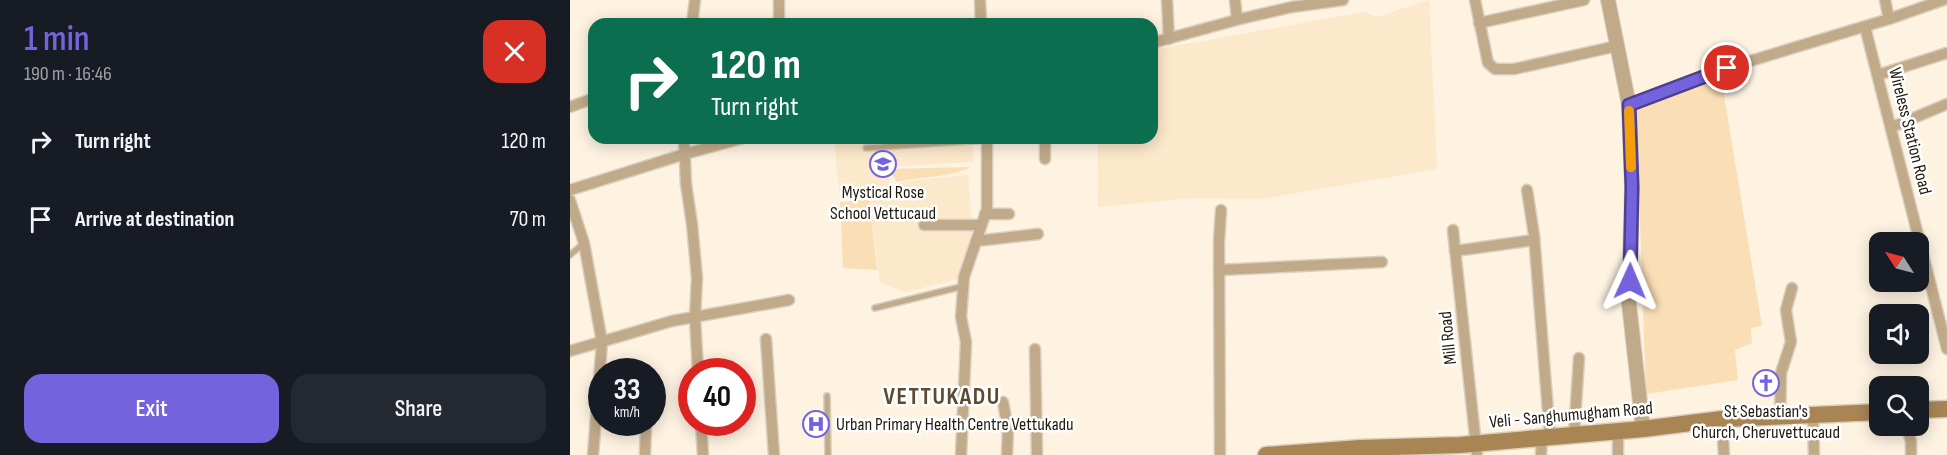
<!DOCTYPE html>
<html lang="en">
<head>
<meta charset="utf-8">
<style>
	:root { --surface:#171b24; --page:#242831; --text:#f1f3f6; --muted:#9ea1a6; --accent:#7562dd }
	body { margin:0; font-family:"Sofia Sans Condensed",sans-serif; background:var(--page); color:var(--text); height:100vh; display:flex; flex-direction:column; font-size:22px; white-space:nowrap }
	* { box-sizing:border-box; margin:0 }
	p { font-size:20px; color:var(--muted) }
	.icon { flex:none; width:33px; height:33px; fill:none; stroke:currentColor; stroke-width:2; stroke-linecap:round; stroke-linejoin:round }
	.map { position:relative; flex:1; overflow:hidden }
	.drawer { display:flex; flex-direction:column; background:var(--surface); width:570px }
	.drawer>* { flex:none }
	.banner { position:absolute; left:18px; top:18px; width:570px; height:126px; border-radius:18px; box-shadow:0 3px 15px #0003; background:#0b6e4f; color:#fff; overflow:hidden }
	.needle { width:39px; rotate:306deg }
	.tools { position:absolute; left:1299px; top:232px; display:grid; gap:12px }
	.tools a { display:grid; place-items:center; width:60px; height:60px; border-radius:12px; background:var(--surface); box-shadow:0 3px 15px #0003; font-size:30px }
	.speed { position:absolute; left:18px; top:358px; display:flex; gap:12px; font-size:30px; font-weight:700; text-align:center }
	.speed>* { display:grid; place-content:center; width:78px; height:78px; border-radius:50%; background:var(--surface); box-shadow:0 3px 15px #0003; line-height:1 }
	.speed small { font-size:15px; font-weight:400 }
	.speed .limit { border:9px solid #d22; background:#fff; color:#111 }
	.pin { position:absolute; display:grid; place-items:center; width:51px; height:51px; color:#fff; margin:-26px; border:3px solid #fff; border-radius:50%; box-shadow:0 2px 6px #0007 }
	.me { position:absolute; width:66px; margin:-33px; rotate:1deg; stroke-linejoin:round; filter:drop-shadow(0 0 4px #0008) }
	.turn { display:flex; align-items:center; gap:21px; height:126px; padding:0 24px; font-size:27px }
	.turn .icon { width:78px; height:78px; stroke-width:2.5 }
	.turn b { display:block; font-size:42px; line-height:51px }
	.round { display:grid; place-items:center; flex:none; width:63px; height:63px; border-radius:18px; background:var(--page) }
	.head { display:flex; align-items:center; justify-content:space-between; height:102px; padding:0 24px }
	h1 { font-size:36px; font-weight:600; line-height:45px; color:var(--accent) }
	.primary-button { display:flex; gap:12px; margin-top:auto; padding:12px 24px }
	.primary-button a { flex:1; height:69px; border-radius:18px; background:var(--accent); color:#fff; font-size:24px; font-weight:600; line-height:69px; text-align:center }
	.primary-button a+a { background:var(--page); color:var(--text) }
	ul { padding:0; list-style:none }
	li { display:flex; align-items:center; gap:18px; height:78px; padding:0 24px }
	li div { flex:1 }
	li b { display:block; font-size:22px }
	li em { font-style:normal }
	main { display:flex; flex:1; min-height:0 }
	.map>svg:first-child { display:block }
</style>
</head>
<body>
<main>
<section class="drawer">
<div class="head"><div><h1>1 min</h1><p>190 m · 16:46</p></div><a class="round" style="background:#d93025;color:#fff"><svg class="icon" aria-label="close" viewBox="0 0 24 24"><path d="M6 6l12 12M18 6L6 18"/></svg></a></div>
<ul>
<li><svg class="icon" aria-label="right" viewBox="0 0 24 24"><path d="M7 20v-9h11M14 6l5 5-5 5"/></svg><div><b>Turn right</b></div><em>120 m</em></li>
<li><svg class="icon" aria-label="arrive" viewBox="0 0 24 24"><path d="M6 21V4h12l-3 4 3 4H6"/></svg><div><b>Arrive at destination</b></div><em>70 m</em></li>
</ul>
<div class="primary-button"><a>Exit</a><a>Share</a></div>
</section>
<div class="map">
<svg width="1377" height="455" viewBox="0 0 1377 455">
	<rect width="100%" height="100%" fill="#fef2e1"/>
	<g fill="#fce8cb">
		<path d="M859,0L867,169L691,199L623,198L528,207V138H582V50L794,12L807,17Z"/>
		<path d="M264,138H402L403,162L316,167L320,185L269,191Z"/>
		<path d="M398,175L402,230L389,279L335,292L310,282L297,190L339,181Z"/>
		<path d="M240,417L253,418V431H240Z"/>
	</g>
	<g fill="#fadeb6">
		<path d="M1151,77L1192,326L1181,328L1182,343L1165,350L1168,380L1076,394L1066,106Z"/>
		<path d="M401,167C379,178 351,176 327,182L319,169Z"/>
		<path d="M299,199L307,270L273,268L270,202Z"/>
	</g>
	<g fill="none" stroke-linecap="round" stroke-linejoin="round">
		<defs>
			<g id="service">
				<path d="M296,148L417,140"/>
				<path d="M0,255L13,244"/>
				<path d="M305,308L394,286"/>
				<path d="M257,396L258,455"/>
			</g>
			<g id="minor">
				<path d="M209,0V24"/>
				<path d="M410,0L411,24"/>
				<path d="M597,0L599,39"/>
				<path d="M665,0L667,19"/>
				<path d="M905,0L918,63L925,69H944L1047,46"/>
				<path d="M1319,19L1373,0"/>
				<path d="M909,23L1014,0"/>
				<path d="M122,24L125,0"/>
				<path d="M1295,27L1377,349"/>
				<path d="M582,43L670,19L722,7L773,0"/>
				<path d="M1308,75L1377,53"/>
				<path d="M1059,105L1157,68L1319,19L1315,0"/>
				<path d="M0,107L24,98"/>
				<path d="M1322,127L1377,104"/>
				<path d="M114,138L116,184L122,224L127,278L125,318L128,372"/>
				<path d="M475,138V159"/>
				<path d="M0,190L115,154L173,138"/>
				<path d="M957,190L964,235L980,437"/>
				<path d="M0,200L14,243L32,342L23,455"/>
				<path d="M415,214H439"/>
				<path d="M354,225H411"/>
				<path d="M883,230L907,455"/>
				<path d="M406,241L468,234"/>
				<path d="M885,251L964,240"/>
				<path d="M649,270L812,262"/>
				<path d="M196,339L204,455"/>
				<path d="M465,349L467,455"/>
				<path d="M0,351L102,321L219,300"/>
				<path d="M433,402L438,429L437,455"/>
				<path d="M1243,416L1244,455"/>
				<path d="M1210,417L1211,373L1221,342L1216,310L1222,288"/>
				<path d="M1152,419L1154,455"/>
				<path d="M131,423L133,455"/>
				<path d="M1336,426L1341,441V455"/>
				<path d="M1004,435L1009,358"/>
				<path d="M75,455L76,423"/>
				<path d="M391,455L396,342L391,317L394,277L417,209V138"/>
				<path d="M650,455L649,242L651,210"/>
				<path d="M971,455L972,437"/>
				<path d="M1048,455V431"/>
			</g>
			<path id="tertiary" d="M1038,0L1059,105L1062,187L1059,304L1073,429"/>
			<g id="secondary">
				<path d="M1348,410L1377,409"/>
				<path d="M696,455L790,448L890,445L1073,429L1152,419L1310,412"/>
			</g>
		</defs>
		<use href="#service" stroke="#dacfbf" stroke-width="8"/>
		<use href="#minor" stroke="#dacfbf" stroke-width="13"/>
		<use href="#tertiary" stroke="#dacfbf" stroke-width="16"/>
		<use href="#secondary" stroke="#dacfbf" stroke-width="19"/>
		<use href="#service" stroke="#c1aa89" stroke-width="5"/>
		<use href="#minor" stroke="#c1aa89" stroke-width="10"/>
		<use href="#tertiary" stroke="#c1aa89" stroke-width="14"/>
		<use href="#secondary" stroke="#a88553" stroke-width="16"/>
	</g>
	<g fill="none" stroke-linecap="round" stroke-linejoin="round">
		<defs>
			<path id="route" d="M1060,281L1062,187L1059,105L1157,68"/>
		</defs>
		<use href="#route" stroke="#4c4090" stroke-width="15"/>
		<use href="#route" stroke="#7562dd" stroke-width="10"/>
		<path stroke="#f59e0b" stroke-width="10" d="M1059,111L1061,167"/>
	</g>
	<defs>
		<symbol id="school-ring" viewBox="-11 -11 22 22"><circle r="9.5" fill="#fff" stroke="#7562dd" stroke-width="1.5"/><path d="M0-5L7-2L0 1L-7-2ZM-4 1L0 2.5L4 1V4Q0 6-4 4Z" fill="#7562dd"/></symbol>
		<symbol id="church-ring" viewBox="-11 -11 22 22"><circle r="9.5" fill="#fff" stroke="#7562dd" stroke-width="1.5"/><path d="M-1.2-6h2.4v3.5h3.3v2.4h-3.3V6h-2.4V-.1h-3.3v-2.4h3.3Z" fill="#7562dd"/></symbol>
		<symbol id="hospital-ring" viewBox="-11 -11 22 22"><circle r="9.5" fill="#fff" stroke="#7562dd" stroke-width="1.5"/><path d="M-5-5h3v3.5h4V-5h3V5h-3V1.5h-4V5h-3Z" fill="#7562dd"/></symbol>
	</defs>
	<g fill-rule="evenodd">
		<use href="#school-ring" x="298" y="149" width="30" height="30"/>
		<use href="#church-ring" x="1181" y="368" width="30" height="30"/>
		<use href="#hospital-ring" x="231" y="409" width="30" height="30"/>
	</g>
	<g text-anchor="middle" dominant-baseline="central" stroke-width="5" stroke-linejoin="round" paint-order="stroke">
		<g font-size="18" fill="#20190e" stroke="#fff">
			<text transform="translate(1340 131) rotate(76)">Wireless Station Road</text>
			<text transform="translate(878 338) rotate(-96)">Mill Road</text>
			<text transform="translate(1001 415) rotate(-5)">Veli - Sanghumugham Road</text>
		</g>
		<g font-size="18" fill="#20190e" stroke="#fff">
			<text x="313" y="192">Mystical Rose<tspan x="313" dy="21">School Vettucaud</tspan></text>
			<text x="1196" y="411">St Sebastian's<tspan x="1196" dy="21">Church, Cheruvettucaud</tspan></text>
			<text x="266" y="424" text-anchor="start">Urban Primary Health Centre Vettukadu</text>
		</g>
		<g font-size="24" font-weight="bold" letter-spacing="1.5" fill="#5c4b32" stroke="#fff">
			<text x="372" y="396">VETTUKADU</text>
		</g>
	</g>
</svg>
<div class="tools">
<a><svg class="needle" viewBox="-14 -14 28 28"><path d="M0-13l5 13h-10z" fill="#e53935"/><path d="M0 13l5-13h-10z" fill="#9ea1a6"/></svg></a>
<a><svg class="icon" aria-label="sound" viewBox="0 0 24 24"><path d="M4 9h4l5-4v14l-5-4H4zM17 9q2 3 0 6"/></svg></a>
<a><svg class="icon" aria-label="search" viewBox="0 0 24 24"><circle cx="10" cy="10" r="6"/><path d="M15 15l6 6"/></svg></a>
</div>
<div class="speed"><div>33<small>km/h</small></div><div class="limit">40</div></div>
<div class="pin" style="left:1157px;top:68px;background:#d93025"><svg class="icon" aria-label="arrive" viewBox="0 0 24 24"><path d="M6 21V4h12l-3 4 3 4H6"/></svg></div>
<svg class="me" style="left:1060px;top:281px" viewBox="-20 -20 40 40"><path d="M0-17L14 15 0 8-14 15z" fill="#7562dd" stroke="#fff" stroke-width="4"/></svg>
<div class="banner">
<div class="turn"><svg class="icon" aria-label="right" viewBox="0 0 24 24"><path d="M7 20v-9h11M14 6l5 5-5 5"/></svg><div><b>120 m</b>Turn right</div></div>
</div>
</div>
</main>
</body>
</html>
